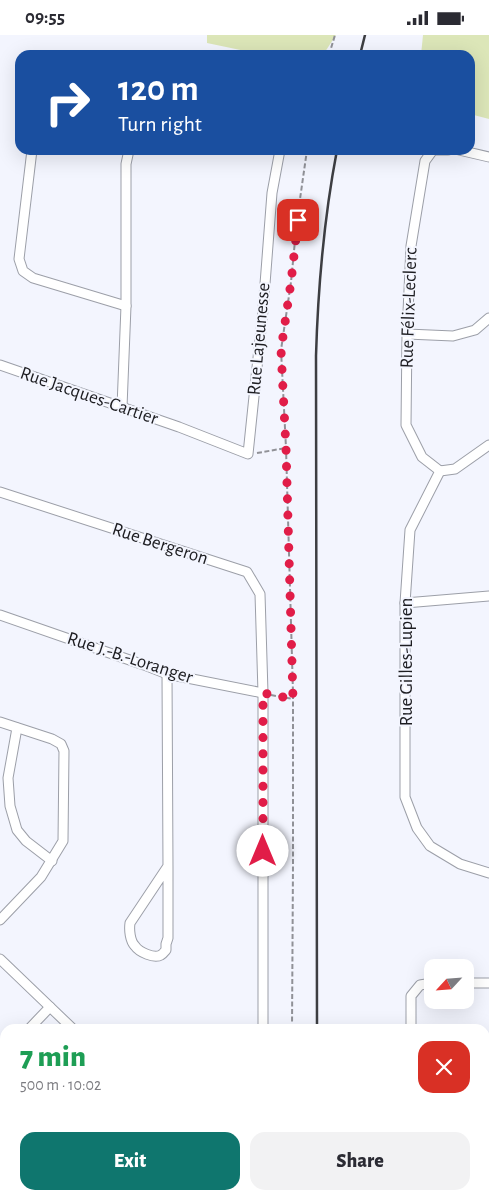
<!DOCTYPE html>
<html lang="en">
<head>
<meta charset="utf-8">
<style>
	:root { --surface:#fff; --page:#f2f2f3; --text:#2b2b33; --muted:#7c7c81; --accent:#0f766e }
	body { margin:0; font-family:"Alegreya Sans",sans-serif; background:var(--page); color:var(--text); height:100vh; display:flex; flex-direction:column; font-size:19px; white-space:nowrap }
	* { box-sizing:border-box; margin:0 }
	p { font-size:16px; color:var(--muted) }
	.icon { flex:none; width:28px; height:28px; fill:none; stroke:currentColor; stroke-width:2; stroke-linecap:round; stroke-linejoin:round }
	.map { position:relative; flex:1; overflow:hidden }
	.details { position:absolute; left:0px; top:989px; width:490px; height:176px; display:flex; flex-direction:column; background:var(--surface); border-radius:15px 15px 0 0; box-shadow:0 5px 20px #0002 }
	.details>* { flex:none }
	.guide { position:absolute; left:15px; top:15px; width:460px; height:105px; border-radius:15px; box-shadow:0 5px 20px #0002; background:#1a4fa0; color:#fff; overflow:hidden }
	.needle { width:32px; rotate:244deg }
	.fabs { position:absolute; left:424px; top:924px; display:grid; gap:10px }
	.fabs a { display:grid; place-items:center; width:50px; height:50px; border-radius:10px; background:var(--surface); box-shadow:0 5px 20px #0002; font-size:25px }
	.pin { position:absolute; display:grid; place-items:center; width:42px; height:42px; color:#fff; margin:-21px; border-radius:10px; box-shadow:0 2px 8px #0006 }
	.me { position:absolute; width:55px; margin:-28px; rotate:0deg; stroke-linejoin:round; filter:drop-shadow(0 0 4px #0008) }
	.turn { display:flex; align-items:center; gap:18px; height:105px; padding:0 20px; font-size:22px }
	.turn .icon { width:65px; height:65px; stroke-width:2.5 }
	.turn b { display:block; font-size:35px; line-height:42px }
	.round { display:grid; place-items:center; flex:none; width:52px; height:52px; border-radius:15px; background:var(--page) }
	.summary { display:flex; align-items:center; justify-content:space-between; height:85px; padding:0 20px }
	h1 { font-size:30px; font-weight:800; line-height:38px; color:#1e9e55 }
	.cta { display:flex; gap:10px; margin-top:auto; padding:10px 20px }
	.cta a { flex:1; height:58px; border-radius:15px; background:var(--accent); color:#fff; font-size:20px; font-weight:800; line-height:58px; text-align:center }
	.cta a+a { background:var(--page); color:var(--text) }
	.status { display:flex; justify-content:space-between; align-items:center; height:35px; padding:0 25px; background:var(--surface); direction:ltr }
	.status svg { height:14px; fill:currentColor }
	.map>svg:first-child { display:block }
</style>
</head>
<body>
<div class="status"><b>09:55</b><svg viewBox="0 0 49 12"><path d="M0 12V9h3v3zM5 12V6h3v6zM10 12V3h3v9zM15 12V0h3v12zM26 1h20v11H26zM47 4h2v5h-2z"/></svg></div>
<div class="map">
<svg width="489" height="1164" viewBox="0 0 489 1164">
	<rect width="100%" height="100%" fill="#f3f5fe"/>
	<g fill="#dce6b8">
		<path d="M207,0H336L323,20H264L207,8Z"/>
		<path d="M423,0H489V84L470,79V20H421Z"/>
	</g>
	<g fill="none" stroke-linecap="round" stroke-linejoin="round">
		<defs>
			<g id="street">
				<path d="M32,115L19,224L23,236L33,243L126,271"/>
				<path d="M459,115L489,122"/>
				<path d="M407,299L453,301L475,295L489,283"/>
				<path d="M0,330L179,392L248,419L263,275L272,158L280,115"/>
				<path d="M122,372L126,271V129L129,115"/>
				<path d="M440,436L410,495L405,568V762L417,793L430,811L460,829L489,838"/>
				<path d="M440,436L422,422L406,390L407,299L411,211L425,126L433,115H448"/>
				<path d="M440,436L455,434L489,410"/>
				<path d="M0,457L247,537L260,559L263,658V994"/>
				<path d="M405,568L489,561"/>
				<path d="M0,580L144,630L167,639L263,658"/>
				<path d="M167,639L168,831V903L166,909V915C165,916 163,919 161,920C154,924 139,917 135,911C130,906 129,895 130,888L168,831"/>
				<path d="M0,687L52,704L61,709L64,716L63,806L41,842L0,885"/>
				<path d="M17,693L8,743L10,771L17,795L26,806L52,826"/>
				<path d="M0,924L73,994"/>
				<path d="M465,948H489"/>
				<path d="M29,994L50,972"/>
				<path d="M411,994V961L420,950L432,948"/>
				<path d="M0,1025L5,1020"/>
				<path d="M164,1160V1164"/>
				<path d="M263,1160V1164"/>
				<path d="M412,1160V1164"/>
			</g>
		</defs>
		<use href="#street" stroke="#9c9fa8" stroke-width="11"/>
		<g stroke="#909197" stroke-width="2" stroke-dasharray="5 2.5" stroke-linecap="butt">
			<path d="M329,20L335,0"/>
			<path d="M257,418L286,413"/>
			<path d="M271,660L293,664"/>
			<path d="M292,994L293,827V658L286,413L281,315L291,247L297,185L307,115"/>
			<path d="M290,1164V1160"/>
		</g>
		<use href="#street" stroke="#fff" stroke-width="9"/>
		<g stroke="#3d3e42" stroke-width="2.5">
			<path d="M360,20L365,0"/>
			<path d="M317,994L316,321C318,252 324,183 337,115"/>
			<path d="M317,1160V1164"/>
		</g>
	</g>
	<g fill="none" stroke-linecap="round" stroke-linejoin="round">
		<path stroke="#e11d48" stroke-width="9" stroke-dasharray="0 16.2" d="M263,816V658L293,664L286,413L281,315L291,247L298,185"/>
	</g>
	<g text-anchor="middle" dominant-baseline="central" stroke-width="4" stroke-linejoin="round" paint-order="stroke">
		<g font-size="19" fill="#1d1d21" stroke="#f3f5fe">
			<text transform="translate(409 273) rotate(-88)">Rue Félix-Leclerc</text>
			<text transform="translate(259 304) rotate(-85)">Rue Lajeunesse</text>
			<text transform="translate(89 361) rotate(19)">Rue Jacques-Cartier</text>
			<text transform="translate(160 509) rotate(18)">Rue Bergeron</text>
			<text transform="translate(130 623) rotate(18)">Rue J.-B.-Loranger</text>
			<text transform="translate(406 627) rotate(-90)">Rue Gilles-Lupien</text>
		</g>
	</g>
</svg>
<div class="fabs">
<a><svg class="needle" viewBox="-14 -14 28 28"><path d="M0-13l5 13h-10z" fill="#e53935"/><path d="M0 13l5-13h-10z" fill="#7c7c81"/></svg></a>
</div>
<div class="pin" style="left:298px;top:185px;background:#d93025"><svg class="icon" aria-label="arrive" viewBox="0 0 24 24"><path d="M6 21V4h12l-3 4 3 4H6"/></svg></div>
<svg class="me" style="left:263px;top:816px" viewBox="-20 -20 40 40"><circle r="19" fill="#fff"/><path d="M0-13L10 11 0 6-10 11z" fill="#e11d48"/></svg>
<div class="guide">
<div class="turn"><svg class="icon" aria-label="right" viewBox="0 0 24 24"><path d="M7 20v-9h11M14 6l5 5-5 5"/></svg><div><b>120 m</b>Turn right</div></div>
</div>
<section class="details">
<div class="summary"><div><h1>7 min</h1><p>500 m · 10:02</p></div><a class="round" style="background:#d93025;color:#fff"><svg class="icon" aria-label="close" viewBox="0 0 24 24"><path d="M6 6l12 12M18 6L6 18"/></svg></a></div>
<div class="cta"><a>Exit</a><a>Share</a></div>
</section>
</div>
</body>
</html>
